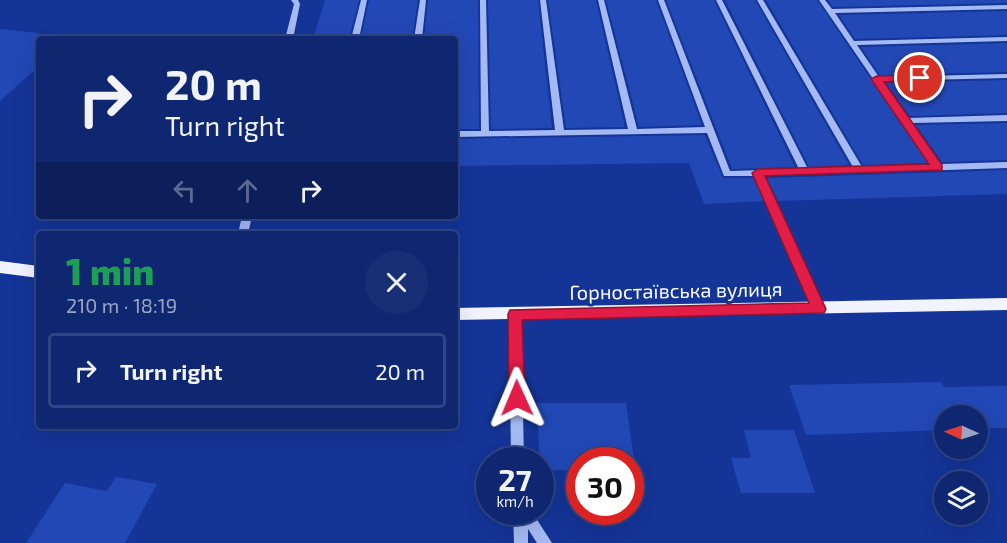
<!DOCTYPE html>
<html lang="en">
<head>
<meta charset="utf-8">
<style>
	:root { --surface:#0f2771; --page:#182f76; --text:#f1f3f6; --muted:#9ba5c3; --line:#2f4484 }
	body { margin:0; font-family:"Exo 2",sans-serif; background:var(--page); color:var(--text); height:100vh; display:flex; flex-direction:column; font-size:22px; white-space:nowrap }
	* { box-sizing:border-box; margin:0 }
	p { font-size:20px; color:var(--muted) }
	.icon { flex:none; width:33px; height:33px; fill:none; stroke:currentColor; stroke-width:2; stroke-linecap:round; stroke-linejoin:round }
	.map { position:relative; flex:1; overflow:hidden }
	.drawer { position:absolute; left:36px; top:231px; width:422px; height:198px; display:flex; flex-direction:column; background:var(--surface); border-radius:6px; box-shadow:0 6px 24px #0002,0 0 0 2px var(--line) }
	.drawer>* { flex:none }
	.banner { position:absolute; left:36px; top:36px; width:422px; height:183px; border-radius:6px; box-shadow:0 6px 24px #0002,0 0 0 2px var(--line); background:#0f2771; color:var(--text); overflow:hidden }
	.needle { width:39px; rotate:273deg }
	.buttons { position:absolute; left:934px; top:405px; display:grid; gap:12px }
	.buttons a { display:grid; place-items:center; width:54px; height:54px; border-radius:50%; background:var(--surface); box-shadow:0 6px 24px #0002,0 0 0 2px var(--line); font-size:30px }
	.speed { position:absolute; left:476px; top:447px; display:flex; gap:12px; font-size:30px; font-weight:700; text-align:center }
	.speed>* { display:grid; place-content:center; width:78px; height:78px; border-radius:50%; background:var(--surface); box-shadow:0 6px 24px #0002,0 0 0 2px var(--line); line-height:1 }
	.speed small { font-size:15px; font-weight:400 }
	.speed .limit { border:9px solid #d22; background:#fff; color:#111 }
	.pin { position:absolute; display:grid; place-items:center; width:51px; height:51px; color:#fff; margin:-26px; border:3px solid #fff; border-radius:50%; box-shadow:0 2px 6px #0007 }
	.me { position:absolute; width:66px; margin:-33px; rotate:359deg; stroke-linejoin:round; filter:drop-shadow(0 0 4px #0008) }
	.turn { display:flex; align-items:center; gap:21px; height:126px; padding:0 30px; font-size:27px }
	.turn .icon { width:78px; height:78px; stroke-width:2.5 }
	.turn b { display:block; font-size:42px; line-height:51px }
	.lanes { display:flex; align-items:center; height:57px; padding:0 30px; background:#0003; justify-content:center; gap:30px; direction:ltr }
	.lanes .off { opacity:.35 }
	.round { display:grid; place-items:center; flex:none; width:63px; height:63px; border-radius:32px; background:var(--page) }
	.overview { display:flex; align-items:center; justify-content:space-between; height:102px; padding:0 30px }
	h1 { font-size:36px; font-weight:800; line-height:45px; color:#1e9e55 }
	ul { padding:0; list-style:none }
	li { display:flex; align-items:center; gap:18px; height:75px; margin:0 12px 9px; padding:0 18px; border:3px solid var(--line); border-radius:6px }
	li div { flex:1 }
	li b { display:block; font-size:22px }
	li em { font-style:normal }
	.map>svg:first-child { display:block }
</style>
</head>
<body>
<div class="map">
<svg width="1007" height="543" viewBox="0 0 1007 543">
	<rect width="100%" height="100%" fill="#143497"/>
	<g fill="#2248b6">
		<path d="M325,0H359L349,39H313Z"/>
		<path d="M369,0H418L412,39H361Z"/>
		<path d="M428,0H478L479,129H454V39H424Z"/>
		<path d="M488,0H538L552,128L491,129Z"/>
		<path d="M548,0H596L625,127L566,128Z"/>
		<path d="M606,0H656L702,125L639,127Z"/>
		<path d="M666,0H714L795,167L732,169Z"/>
		<path d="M725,0H755L849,165L809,167Z"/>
		<path d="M766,0H817L928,163L863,165Z"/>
		<path d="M828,0H1007V3L833,7Z"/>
		<path d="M1007,11V35L855,39L839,15Z"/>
		<path d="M0,29L39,33V66L0,101Z"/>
		<path d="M1007,43V72L880,75L861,47Z"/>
		<path d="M1007,80V113L910,116L886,83Z"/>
		<path d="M1007,123V160L942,162L916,125Z"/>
		<path d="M705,135L723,178H754L764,201L704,204L689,163L454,166V139Z"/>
		<path d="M1007,170V194L778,201L767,178Z"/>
		<path d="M941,382L944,387L1007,386V428H978V416H945V430L806,435L789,385Z"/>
		<path d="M537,403H626L634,460H579V470H540Z"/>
		<path d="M744,430H794L815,493H741L731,458H751Z"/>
		<path d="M116,477L157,484L125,543H26L65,483L107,491Z"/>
	</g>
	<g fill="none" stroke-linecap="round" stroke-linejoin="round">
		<g fill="#a5baf3" fill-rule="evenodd">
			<path d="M291,0H298L300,4L293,39H285L294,4Z"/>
			<path d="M361,0H367L359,39H351Z"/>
			<path d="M420,0H426L422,39H414Z"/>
			<path d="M480,0H486L489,131L555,130L540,0H546L564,130L628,129L598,0H604L637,129L705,127L658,0H664L730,171L799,169L716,0H722L808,169L853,167L757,0H763L862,167L932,165L819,0H825L832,9L1007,5V9L835,13L854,41L1007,37V41L857,45L879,77L1007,74V78L882,81L909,118L1007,115V121L912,123L941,164L1007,162V168L764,176L825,309L823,312H815L813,309L755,176H724L707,133L454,137V131H481Z"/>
			<path d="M242,216H252L248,234H238Z"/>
			<path d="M515,310L519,311L521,314L524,460H511L509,314L511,311Z"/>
			<path d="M513,512H532L552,543H537L528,529V543H514Z"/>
		</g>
		<g fill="#f1f4ff" fill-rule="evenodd">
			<path d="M0,261L39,266V278L0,273Z"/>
			<path d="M1007,298V310L454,320V308Z"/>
		</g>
	</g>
	<path fill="#e11d48" stroke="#92132f" stroke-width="1.5" d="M920,75L925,78L924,80L884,82L942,165V170L765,176L826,309L824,313L522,320L525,398L522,403L517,405L511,403L509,398L508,314L510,310L809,303L752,173L758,169L929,164L871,79L877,76Z"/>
	<g text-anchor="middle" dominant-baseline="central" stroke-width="6" stroke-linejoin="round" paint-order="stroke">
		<g font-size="20" fill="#fff" stroke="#143497">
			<text transform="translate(676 290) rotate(-1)">Горностаївська вулиця</text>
		</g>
	</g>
</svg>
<div class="buttons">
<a><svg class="needle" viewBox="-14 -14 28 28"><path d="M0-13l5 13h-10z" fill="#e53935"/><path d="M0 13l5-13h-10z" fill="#9ba5c3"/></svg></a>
<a><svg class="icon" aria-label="layers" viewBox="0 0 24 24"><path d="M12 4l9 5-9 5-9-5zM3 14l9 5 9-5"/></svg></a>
</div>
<div class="speed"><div>27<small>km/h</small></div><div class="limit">30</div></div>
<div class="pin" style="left:920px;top:78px;background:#d93025"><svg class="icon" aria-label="arrive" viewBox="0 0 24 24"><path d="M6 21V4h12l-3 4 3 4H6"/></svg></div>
<svg class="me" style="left:517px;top:398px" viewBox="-20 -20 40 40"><path d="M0-17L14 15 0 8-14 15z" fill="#e11d48" stroke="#fff" stroke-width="4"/></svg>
<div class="banner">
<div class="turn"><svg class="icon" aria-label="right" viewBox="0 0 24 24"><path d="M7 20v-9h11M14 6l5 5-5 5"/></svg><div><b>20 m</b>Turn right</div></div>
<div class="lanes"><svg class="icon off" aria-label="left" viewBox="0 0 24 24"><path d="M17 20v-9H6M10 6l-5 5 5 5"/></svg><svg class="icon off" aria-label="ahead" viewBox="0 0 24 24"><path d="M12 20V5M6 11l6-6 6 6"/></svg><svg class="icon" aria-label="right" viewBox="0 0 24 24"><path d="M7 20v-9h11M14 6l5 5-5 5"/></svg></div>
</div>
<section class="drawer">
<div class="overview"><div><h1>1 min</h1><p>210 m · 18:19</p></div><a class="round"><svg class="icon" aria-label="close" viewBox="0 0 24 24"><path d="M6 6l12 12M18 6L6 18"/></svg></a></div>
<ul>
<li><svg class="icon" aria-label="right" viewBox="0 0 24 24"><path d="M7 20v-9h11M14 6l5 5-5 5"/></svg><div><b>Turn right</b></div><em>20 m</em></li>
</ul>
</section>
</div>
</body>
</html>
